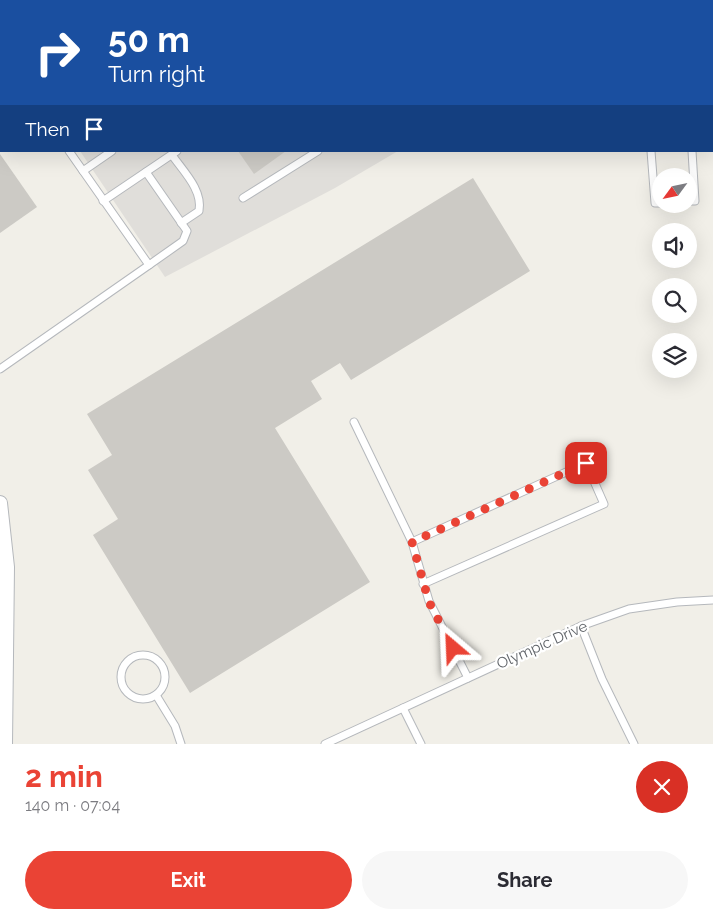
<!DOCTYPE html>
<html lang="en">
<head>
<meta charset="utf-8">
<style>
	:root { --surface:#fff; --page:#f7f7f7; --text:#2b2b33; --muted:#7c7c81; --accent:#ea4335 }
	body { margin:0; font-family:Raleway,sans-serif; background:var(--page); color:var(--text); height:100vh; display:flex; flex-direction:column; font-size:19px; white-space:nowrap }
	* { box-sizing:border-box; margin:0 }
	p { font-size:16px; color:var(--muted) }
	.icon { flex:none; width:28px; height:28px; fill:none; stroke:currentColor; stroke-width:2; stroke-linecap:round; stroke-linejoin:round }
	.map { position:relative; height:744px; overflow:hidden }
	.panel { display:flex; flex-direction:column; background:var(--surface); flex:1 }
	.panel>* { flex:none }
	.guide { position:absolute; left:0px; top:0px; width:714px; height:152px; box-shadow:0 5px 20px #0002; background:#1a4fa0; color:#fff; overflow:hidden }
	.needle { width:32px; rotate:237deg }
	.fabs { position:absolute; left:652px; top:168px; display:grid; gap:10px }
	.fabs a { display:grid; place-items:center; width:45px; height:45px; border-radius:50%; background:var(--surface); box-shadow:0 5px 20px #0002; font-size:25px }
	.pin { position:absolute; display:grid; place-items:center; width:42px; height:42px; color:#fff; margin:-21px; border-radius:10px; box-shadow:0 2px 8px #0006 }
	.me { position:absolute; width:55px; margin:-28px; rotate:334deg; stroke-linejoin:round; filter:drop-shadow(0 0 4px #0008) }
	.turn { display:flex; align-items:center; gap:18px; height:105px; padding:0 25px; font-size:22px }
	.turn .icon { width:65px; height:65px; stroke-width:2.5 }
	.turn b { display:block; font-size:35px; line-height:42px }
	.then { display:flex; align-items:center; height:48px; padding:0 25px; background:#0003; gap:10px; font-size:19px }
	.round { display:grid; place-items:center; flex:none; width:52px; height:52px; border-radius:26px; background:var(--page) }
	.overview { display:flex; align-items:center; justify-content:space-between; height:85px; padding:0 25px }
	h1 { font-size:30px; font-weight:700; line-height:38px; color:var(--accent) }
	.primary-button { display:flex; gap:10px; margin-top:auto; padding:10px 25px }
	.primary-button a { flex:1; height:58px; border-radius:30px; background:var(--accent); color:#fff; font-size:20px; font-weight:700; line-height:58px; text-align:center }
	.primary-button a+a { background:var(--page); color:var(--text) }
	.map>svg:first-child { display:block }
</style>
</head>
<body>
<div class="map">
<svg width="713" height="744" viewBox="0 0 713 744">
	<rect width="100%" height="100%" fill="#f1efe8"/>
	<g fill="#e0deda">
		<path d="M82,0H619L80,1Z"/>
		<path d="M80,151H398L335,188L165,277Z"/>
	</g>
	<g fill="#cccac5">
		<path d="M238,151H286L254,174Z"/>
		<path d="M0,154L37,207L0,233Z"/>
		<path d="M473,178L530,271L351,380L340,363L311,381L322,399L275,428L370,582L190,693L93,535L118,519L88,470L112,455L87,414Z"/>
	</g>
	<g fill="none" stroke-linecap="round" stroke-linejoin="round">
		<defs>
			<g id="service">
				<path d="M238,0V1"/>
				<path d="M131,1L133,0"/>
				<path d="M196,1L197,0"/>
				<path d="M585,1L587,0"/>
				<path d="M712,11H713"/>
				<path d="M0,52L1,54"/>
				<path d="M651,151L655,203H661"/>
				<path d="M172,155C183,171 203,190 199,211L181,223"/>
				<path d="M83,171L112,151"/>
				<path d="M146,172L187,231L183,241L149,265"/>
				<path d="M243,198L318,151"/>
				<path d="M103,201L177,151"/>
				<path d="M689,201H695L692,151"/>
				<path d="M0,369L149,265L69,151"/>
				<path d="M354,422L412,542"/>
				<path d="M423,584L604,504L586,463L412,542L429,601L468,678"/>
				<path d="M581,626L602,679L634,744"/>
				<circle cx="143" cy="677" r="22"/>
				<path d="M156,695L175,726L181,744"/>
				<path d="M403,708L421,744"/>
				<path d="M325,744L581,626L629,609L677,602L713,600"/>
			</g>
			<path id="minor" d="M0,503L7,567L5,744"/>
			<path id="tertiary" d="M10,1L12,0"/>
		</defs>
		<use href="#service" stroke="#b5b8bc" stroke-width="9"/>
		<use href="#minor" stroke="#b5b8bc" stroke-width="16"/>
		<use href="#tertiary" stroke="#b5b8bc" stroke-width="20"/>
		<use href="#service" stroke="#fff" stroke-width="7"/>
		<use href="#minor" stroke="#fff" stroke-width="14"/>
		<use href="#tertiary" stroke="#fff" stroke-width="18"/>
	</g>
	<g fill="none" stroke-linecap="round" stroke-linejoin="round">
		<path stroke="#ea4335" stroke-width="9" stroke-dasharray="0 16.2" d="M453,648L429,602L412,542L586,463"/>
	</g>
	<g text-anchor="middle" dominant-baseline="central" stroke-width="4.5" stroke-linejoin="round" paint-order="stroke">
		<g font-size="15" fill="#5f6368" stroke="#fff">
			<text transform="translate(542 645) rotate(-24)">Olympic Drive</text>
		</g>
	</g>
</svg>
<div class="fabs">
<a><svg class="needle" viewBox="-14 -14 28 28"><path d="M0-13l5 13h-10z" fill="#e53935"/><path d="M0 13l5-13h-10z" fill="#7c7c81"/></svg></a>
<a><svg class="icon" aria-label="sound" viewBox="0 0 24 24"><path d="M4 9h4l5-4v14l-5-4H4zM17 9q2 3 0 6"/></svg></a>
<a><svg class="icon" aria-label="search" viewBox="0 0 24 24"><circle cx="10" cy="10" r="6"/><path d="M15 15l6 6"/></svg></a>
<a><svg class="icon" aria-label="layers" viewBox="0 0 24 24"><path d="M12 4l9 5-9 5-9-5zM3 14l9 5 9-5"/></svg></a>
</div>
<div class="pin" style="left:586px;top:463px;background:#d93025"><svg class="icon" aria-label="arrive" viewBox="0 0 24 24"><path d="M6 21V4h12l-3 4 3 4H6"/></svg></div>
<svg class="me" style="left:453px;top:648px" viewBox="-20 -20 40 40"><path d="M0-17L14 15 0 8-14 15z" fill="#ea4335" stroke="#fff" stroke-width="4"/></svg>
<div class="guide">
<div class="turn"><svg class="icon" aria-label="right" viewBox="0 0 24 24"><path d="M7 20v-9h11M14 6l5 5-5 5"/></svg><div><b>50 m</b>Turn right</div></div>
<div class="then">Then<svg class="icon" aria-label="arrive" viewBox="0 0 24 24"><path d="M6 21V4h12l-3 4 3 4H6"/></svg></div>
</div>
</div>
<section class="panel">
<div class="overview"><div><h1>2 min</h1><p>140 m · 07:04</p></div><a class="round" style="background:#d93025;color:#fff"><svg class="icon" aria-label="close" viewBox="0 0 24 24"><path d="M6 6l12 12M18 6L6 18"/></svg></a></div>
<div class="primary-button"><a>Exit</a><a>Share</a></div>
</section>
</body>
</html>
